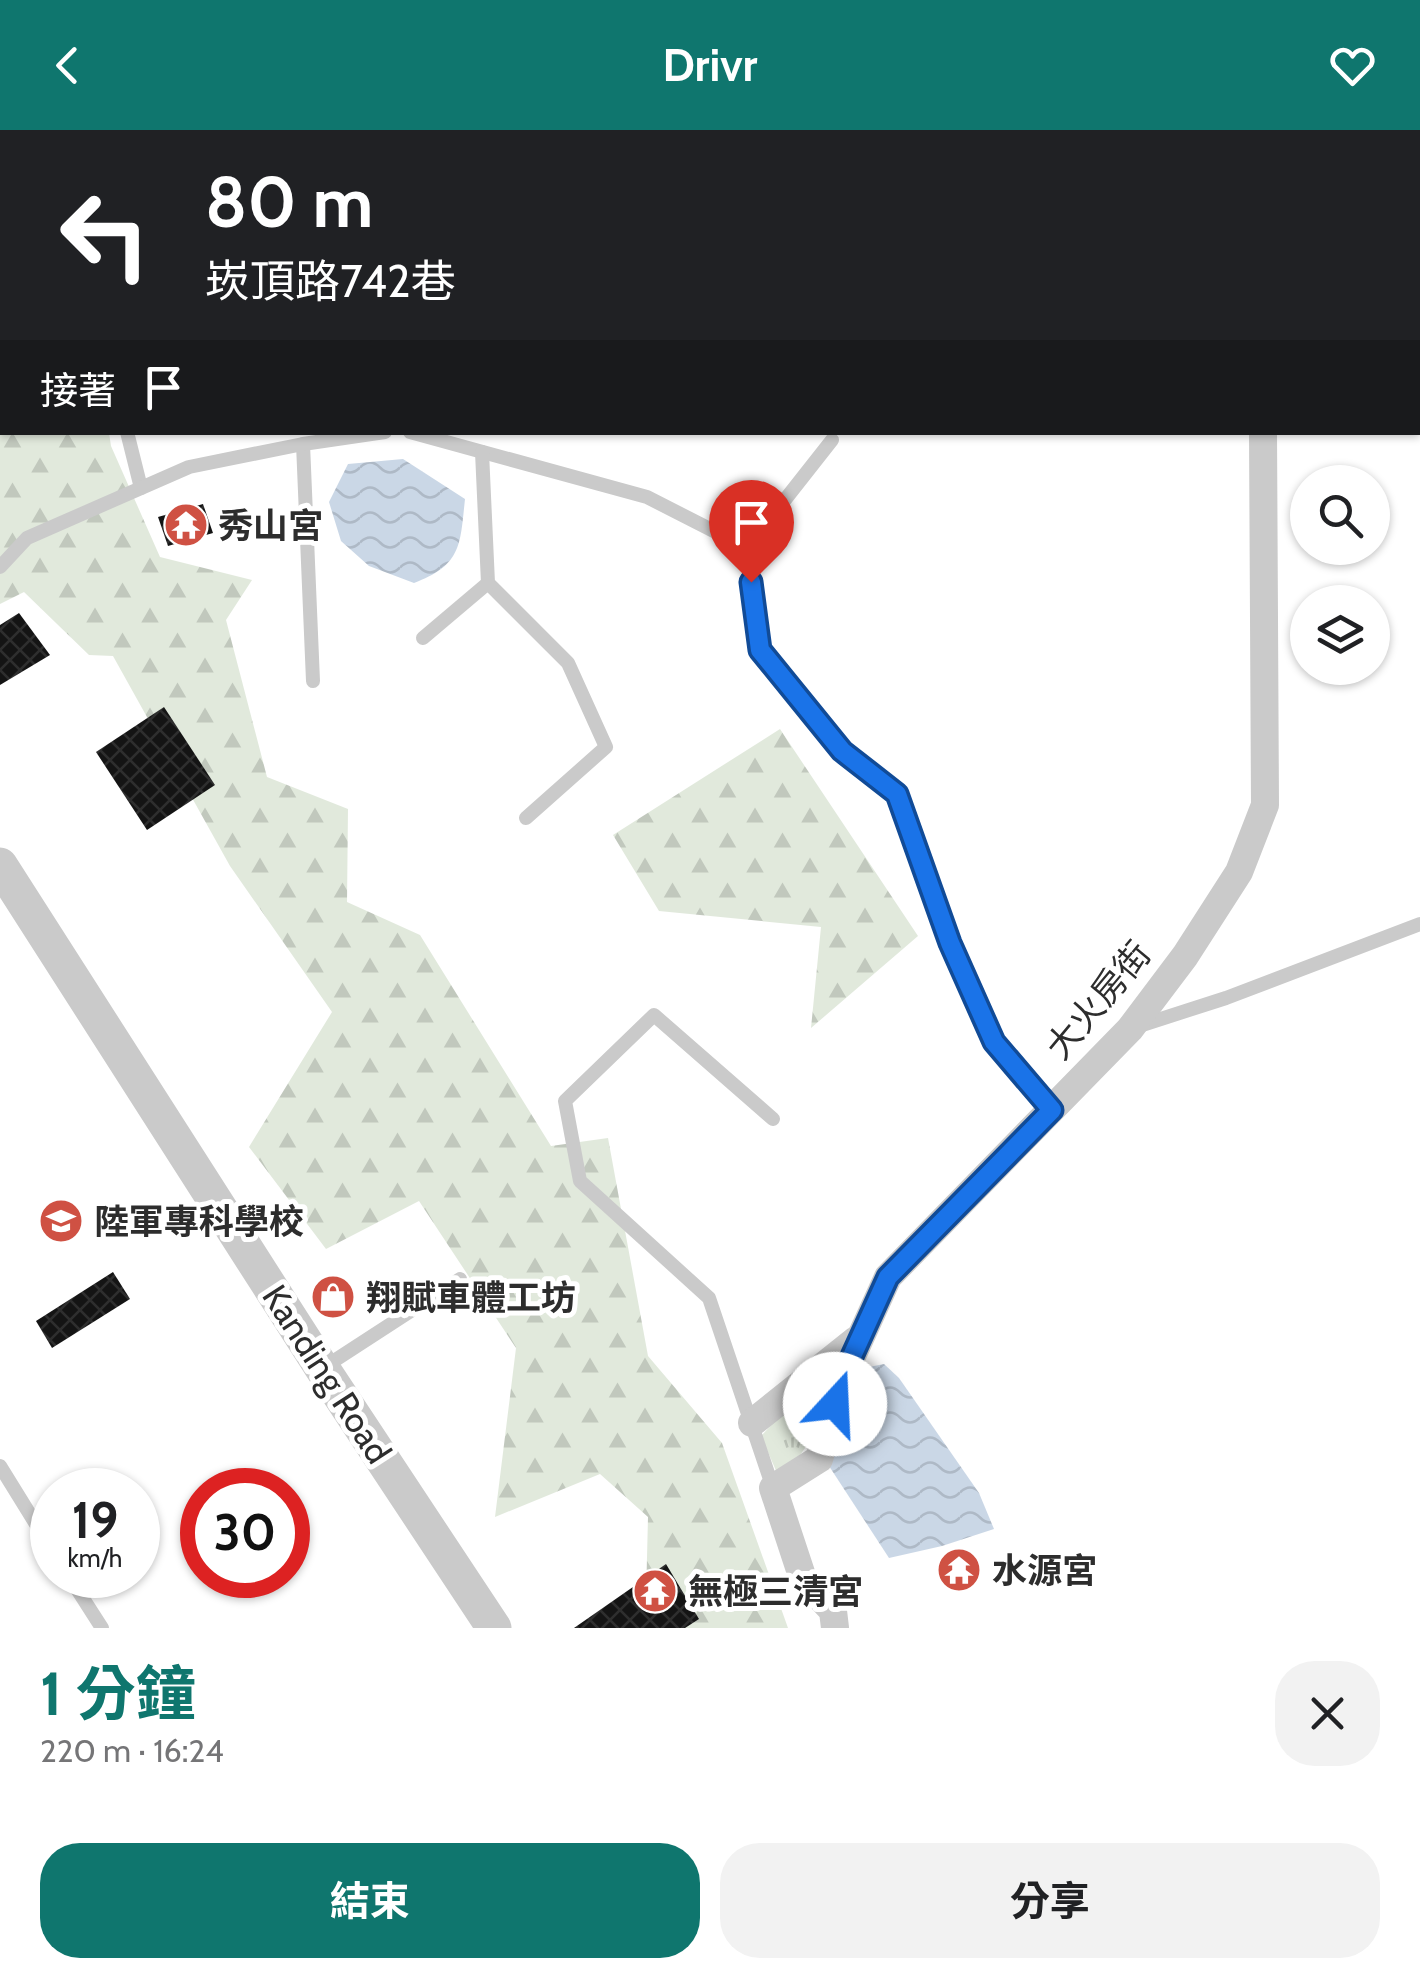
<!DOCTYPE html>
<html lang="zh-TW">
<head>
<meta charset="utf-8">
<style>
	:root { --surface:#fff; --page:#f2f2f2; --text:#202124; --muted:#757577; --accent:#0f766e }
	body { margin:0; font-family:Cabin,"Noto Sans TC",sans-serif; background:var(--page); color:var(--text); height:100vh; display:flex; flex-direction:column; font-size:38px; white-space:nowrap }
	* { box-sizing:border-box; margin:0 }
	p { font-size:32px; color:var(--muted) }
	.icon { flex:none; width:55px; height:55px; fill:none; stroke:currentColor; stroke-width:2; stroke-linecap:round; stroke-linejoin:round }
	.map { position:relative; height:1498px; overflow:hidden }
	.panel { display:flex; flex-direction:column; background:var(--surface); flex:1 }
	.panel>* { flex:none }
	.banner { position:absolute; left:0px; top:0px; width:1420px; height:305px; box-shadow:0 2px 8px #0004; background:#202124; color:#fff; overflow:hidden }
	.buttons { position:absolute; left:1290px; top:335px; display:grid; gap:20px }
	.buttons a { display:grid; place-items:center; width:100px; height:100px; border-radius:50%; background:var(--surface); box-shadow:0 2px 8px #0004; font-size:50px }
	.speed { position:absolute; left:30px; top:1338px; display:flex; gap:20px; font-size:50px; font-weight:700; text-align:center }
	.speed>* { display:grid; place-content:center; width:130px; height:130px; border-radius:50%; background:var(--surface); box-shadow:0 2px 8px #0004; line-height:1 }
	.speed small { font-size:25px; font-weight:400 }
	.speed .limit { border:15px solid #d22; background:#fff; color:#111 }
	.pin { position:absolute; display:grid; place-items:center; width:85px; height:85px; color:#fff; margin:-102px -42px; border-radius:50% 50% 50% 0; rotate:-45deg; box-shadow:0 0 10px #0007 }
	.pin .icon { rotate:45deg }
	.me { position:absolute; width:110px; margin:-55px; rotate:20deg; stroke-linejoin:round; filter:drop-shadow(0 0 8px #0008) }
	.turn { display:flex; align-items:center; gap:35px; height:210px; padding:0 40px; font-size:45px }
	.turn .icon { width:130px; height:130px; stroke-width:2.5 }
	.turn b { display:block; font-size:70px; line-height:85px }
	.then { display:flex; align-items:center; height:95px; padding:0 40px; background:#0003; gap:20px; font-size:38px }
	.round { display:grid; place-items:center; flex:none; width:105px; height:105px; border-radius:40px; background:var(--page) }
	.overview { display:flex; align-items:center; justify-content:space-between; height:170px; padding:0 40px }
	h1 { font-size:60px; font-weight:700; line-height:75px; color:var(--accent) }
	.action { display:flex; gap:20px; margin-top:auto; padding:20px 40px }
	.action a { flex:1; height:115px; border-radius:40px; background:var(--accent); color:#fff; font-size:40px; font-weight:700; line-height:115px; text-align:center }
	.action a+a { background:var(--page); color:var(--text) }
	header { display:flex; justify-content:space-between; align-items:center; height:130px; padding:0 40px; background:var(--accent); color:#fff; font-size:45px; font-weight:700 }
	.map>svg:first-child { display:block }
</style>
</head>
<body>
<header><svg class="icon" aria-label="back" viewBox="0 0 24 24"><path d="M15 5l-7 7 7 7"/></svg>Drivr<svg class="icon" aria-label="heart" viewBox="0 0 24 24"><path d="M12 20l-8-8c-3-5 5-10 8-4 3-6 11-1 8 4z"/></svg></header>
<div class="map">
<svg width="1420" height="1498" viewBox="0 0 1420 1498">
	<defs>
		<pattern id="grass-tufts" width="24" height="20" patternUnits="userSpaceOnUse" patternTransform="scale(2.5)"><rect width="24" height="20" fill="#e1e9dc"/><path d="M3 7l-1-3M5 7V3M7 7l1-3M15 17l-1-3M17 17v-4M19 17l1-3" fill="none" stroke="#c1c8bd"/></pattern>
		<pattern id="forest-firs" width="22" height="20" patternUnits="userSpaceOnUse" patternTransform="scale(2.5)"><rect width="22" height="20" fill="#e1e9dc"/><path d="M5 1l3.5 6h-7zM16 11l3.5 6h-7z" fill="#c1c8bd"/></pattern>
		<pattern id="water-waves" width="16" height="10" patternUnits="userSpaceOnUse" patternTransform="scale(2.5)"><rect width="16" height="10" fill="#cad7e6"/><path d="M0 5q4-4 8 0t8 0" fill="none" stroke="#aeb9c6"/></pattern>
		<pattern id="building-cross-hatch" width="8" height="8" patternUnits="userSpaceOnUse" patternTransform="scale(2.5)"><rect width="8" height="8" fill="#141414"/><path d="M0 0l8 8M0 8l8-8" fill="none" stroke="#2e2e2e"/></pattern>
	</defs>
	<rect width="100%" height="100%" fill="#fff"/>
	<path fill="url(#grass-tufts)" d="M801,1263L820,1273C815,1303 805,1330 777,1343L761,1306Z"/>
	<g fill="url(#forest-firs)">
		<path d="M0,0L47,2H2V302L109,303L111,316L160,427L252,450L226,490L267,647L348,679L347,772L420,805L551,1016L608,1008L648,1226L722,1313L788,1498H660L646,1468L648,1387L600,1344L495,1387L516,1218L419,1071L326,1119L249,1017L332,882L230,736L113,526L89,525L24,462L0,474Z"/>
		<path d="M780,599L918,806L811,898L821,797L659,781L613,705Z"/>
	</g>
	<g fill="url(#water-waves)">
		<path d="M403,329L465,369C460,415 462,435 414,453L369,436L341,411L329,372L348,334Z"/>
		<path d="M884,1234L899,1248L979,1363L994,1399L942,1416L889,1428L829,1336L869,1237Z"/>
	</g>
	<g fill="url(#building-cross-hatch)">
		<path d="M203,374L213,403L168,416L158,387Z"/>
		<path d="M19,483L50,525L0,555V495Z"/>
		<path d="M164,577L215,655L147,700L96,622Z"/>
		<path d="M113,1142L130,1169L52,1218L36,1191Z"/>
		<path d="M666,1434L699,1489L685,1498H574Z"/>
	</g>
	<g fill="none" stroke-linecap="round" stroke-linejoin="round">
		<g stroke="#cacaca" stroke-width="14">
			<path d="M127,2L129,0"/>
			<path d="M127,302L141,358"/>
			<path d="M410,302L647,367L747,418"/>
			<path d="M832,310L747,418L760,520L842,621L897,664L950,813L994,913L1052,980"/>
			<path d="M303,314L313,551"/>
			<path d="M482,322L488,453L568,533L606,617L526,688"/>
			<path d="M0,437L27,408L189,337L303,314L385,302"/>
			<path d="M423,508L488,453"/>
			<path d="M1139,896L1226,868L1420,794"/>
			<path d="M323,1238L460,1149"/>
			<path d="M0,1336L52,1420"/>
			<path d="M773,1358L709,1168L580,1051L565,971L654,885L773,989"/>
			<path d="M68,1445L102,1498"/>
		</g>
		<g stroke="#cacaca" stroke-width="28">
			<path d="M1254,0V2"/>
			<path d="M752,1293L856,1210"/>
			<path d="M835,1498L833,1481L803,1449L773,1358L819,1329L843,1246L888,1147L1130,899L1185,826L1239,742L1265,675L1263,302"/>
		</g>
		<path stroke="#cacaca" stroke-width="35" d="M0,735L322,1238L494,1498"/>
	</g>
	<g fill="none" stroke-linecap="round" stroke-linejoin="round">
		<defs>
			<path id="route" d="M751,452L760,520L842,621L897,664L950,813L994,912L1052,980L888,1147L843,1246L835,1274"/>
		</defs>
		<use href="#route" stroke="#114b97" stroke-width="25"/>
		<use href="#route" stroke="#1a73e8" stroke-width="18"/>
	</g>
	<defs>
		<symbol id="temple-disc" viewBox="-11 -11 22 22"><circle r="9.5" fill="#cf5143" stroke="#fff"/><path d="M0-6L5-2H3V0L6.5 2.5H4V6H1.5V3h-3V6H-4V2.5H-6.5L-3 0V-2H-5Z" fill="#fff"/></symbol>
		<symbol id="university-disc" viewBox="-11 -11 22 22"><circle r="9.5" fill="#cf5143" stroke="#fff"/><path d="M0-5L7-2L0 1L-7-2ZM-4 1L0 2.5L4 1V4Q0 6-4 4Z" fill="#fff"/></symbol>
		<symbol id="shop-disc" viewBox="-11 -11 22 22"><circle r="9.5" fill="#cf5143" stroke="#fff"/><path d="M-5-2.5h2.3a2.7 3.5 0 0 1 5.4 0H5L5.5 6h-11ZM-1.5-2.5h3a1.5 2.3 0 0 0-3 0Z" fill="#fff"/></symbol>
	</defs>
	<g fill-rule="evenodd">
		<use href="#temple-disc" x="161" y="370" width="50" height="50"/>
		<use href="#university-disc" x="36" y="1066" width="50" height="50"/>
		<use href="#shop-disc" x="308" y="1142" width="50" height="50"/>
		<use href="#temple-disc" x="934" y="1415" width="50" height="50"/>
		<use href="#temple-disc" x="630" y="1436" width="50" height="50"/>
	</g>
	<g text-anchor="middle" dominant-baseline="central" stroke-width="10" stroke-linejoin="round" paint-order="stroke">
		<g font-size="35" font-weight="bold" fill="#2d2d2d" stroke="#fff" text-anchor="start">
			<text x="218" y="395">秀山宮</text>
			<text x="94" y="1091">陸軍專科學校</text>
			<text x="366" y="1167">翔賦車體工坊</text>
			<text x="992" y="1440">水源宮</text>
			<text x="688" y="1461">無極三清宮</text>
		</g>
		<g font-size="35" fill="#2d2d2d" stroke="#fff">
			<text transform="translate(1098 870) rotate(-50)">大火房街</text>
			<text transform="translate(327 1244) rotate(57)">Kanding Road</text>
		</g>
	</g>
</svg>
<div class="buttons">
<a><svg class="icon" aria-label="search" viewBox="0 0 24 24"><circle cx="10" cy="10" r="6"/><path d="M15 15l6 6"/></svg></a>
<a><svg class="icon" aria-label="layers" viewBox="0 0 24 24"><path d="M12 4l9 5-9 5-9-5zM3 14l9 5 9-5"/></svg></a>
</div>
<div class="speed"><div>19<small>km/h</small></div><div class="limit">30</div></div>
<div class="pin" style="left:751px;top:452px;background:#d93025"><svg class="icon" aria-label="arrive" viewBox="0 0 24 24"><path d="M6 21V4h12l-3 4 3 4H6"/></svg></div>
<svg class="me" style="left:835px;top:1274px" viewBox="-20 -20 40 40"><circle r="19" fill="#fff"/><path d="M0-13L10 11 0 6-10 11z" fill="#1a73e8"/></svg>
<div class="banner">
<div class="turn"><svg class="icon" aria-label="left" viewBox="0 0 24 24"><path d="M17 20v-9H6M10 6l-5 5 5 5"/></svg><div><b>80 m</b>崁頂路742巷</div></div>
<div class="then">接著<svg class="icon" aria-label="arrive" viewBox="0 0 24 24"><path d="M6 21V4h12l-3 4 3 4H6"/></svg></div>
</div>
</div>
<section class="panel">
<div class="overview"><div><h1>1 分鐘</h1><p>220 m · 16:24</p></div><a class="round"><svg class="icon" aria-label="close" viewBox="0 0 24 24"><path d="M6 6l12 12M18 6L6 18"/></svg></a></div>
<div class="action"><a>結束</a><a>分享</a></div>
</section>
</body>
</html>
